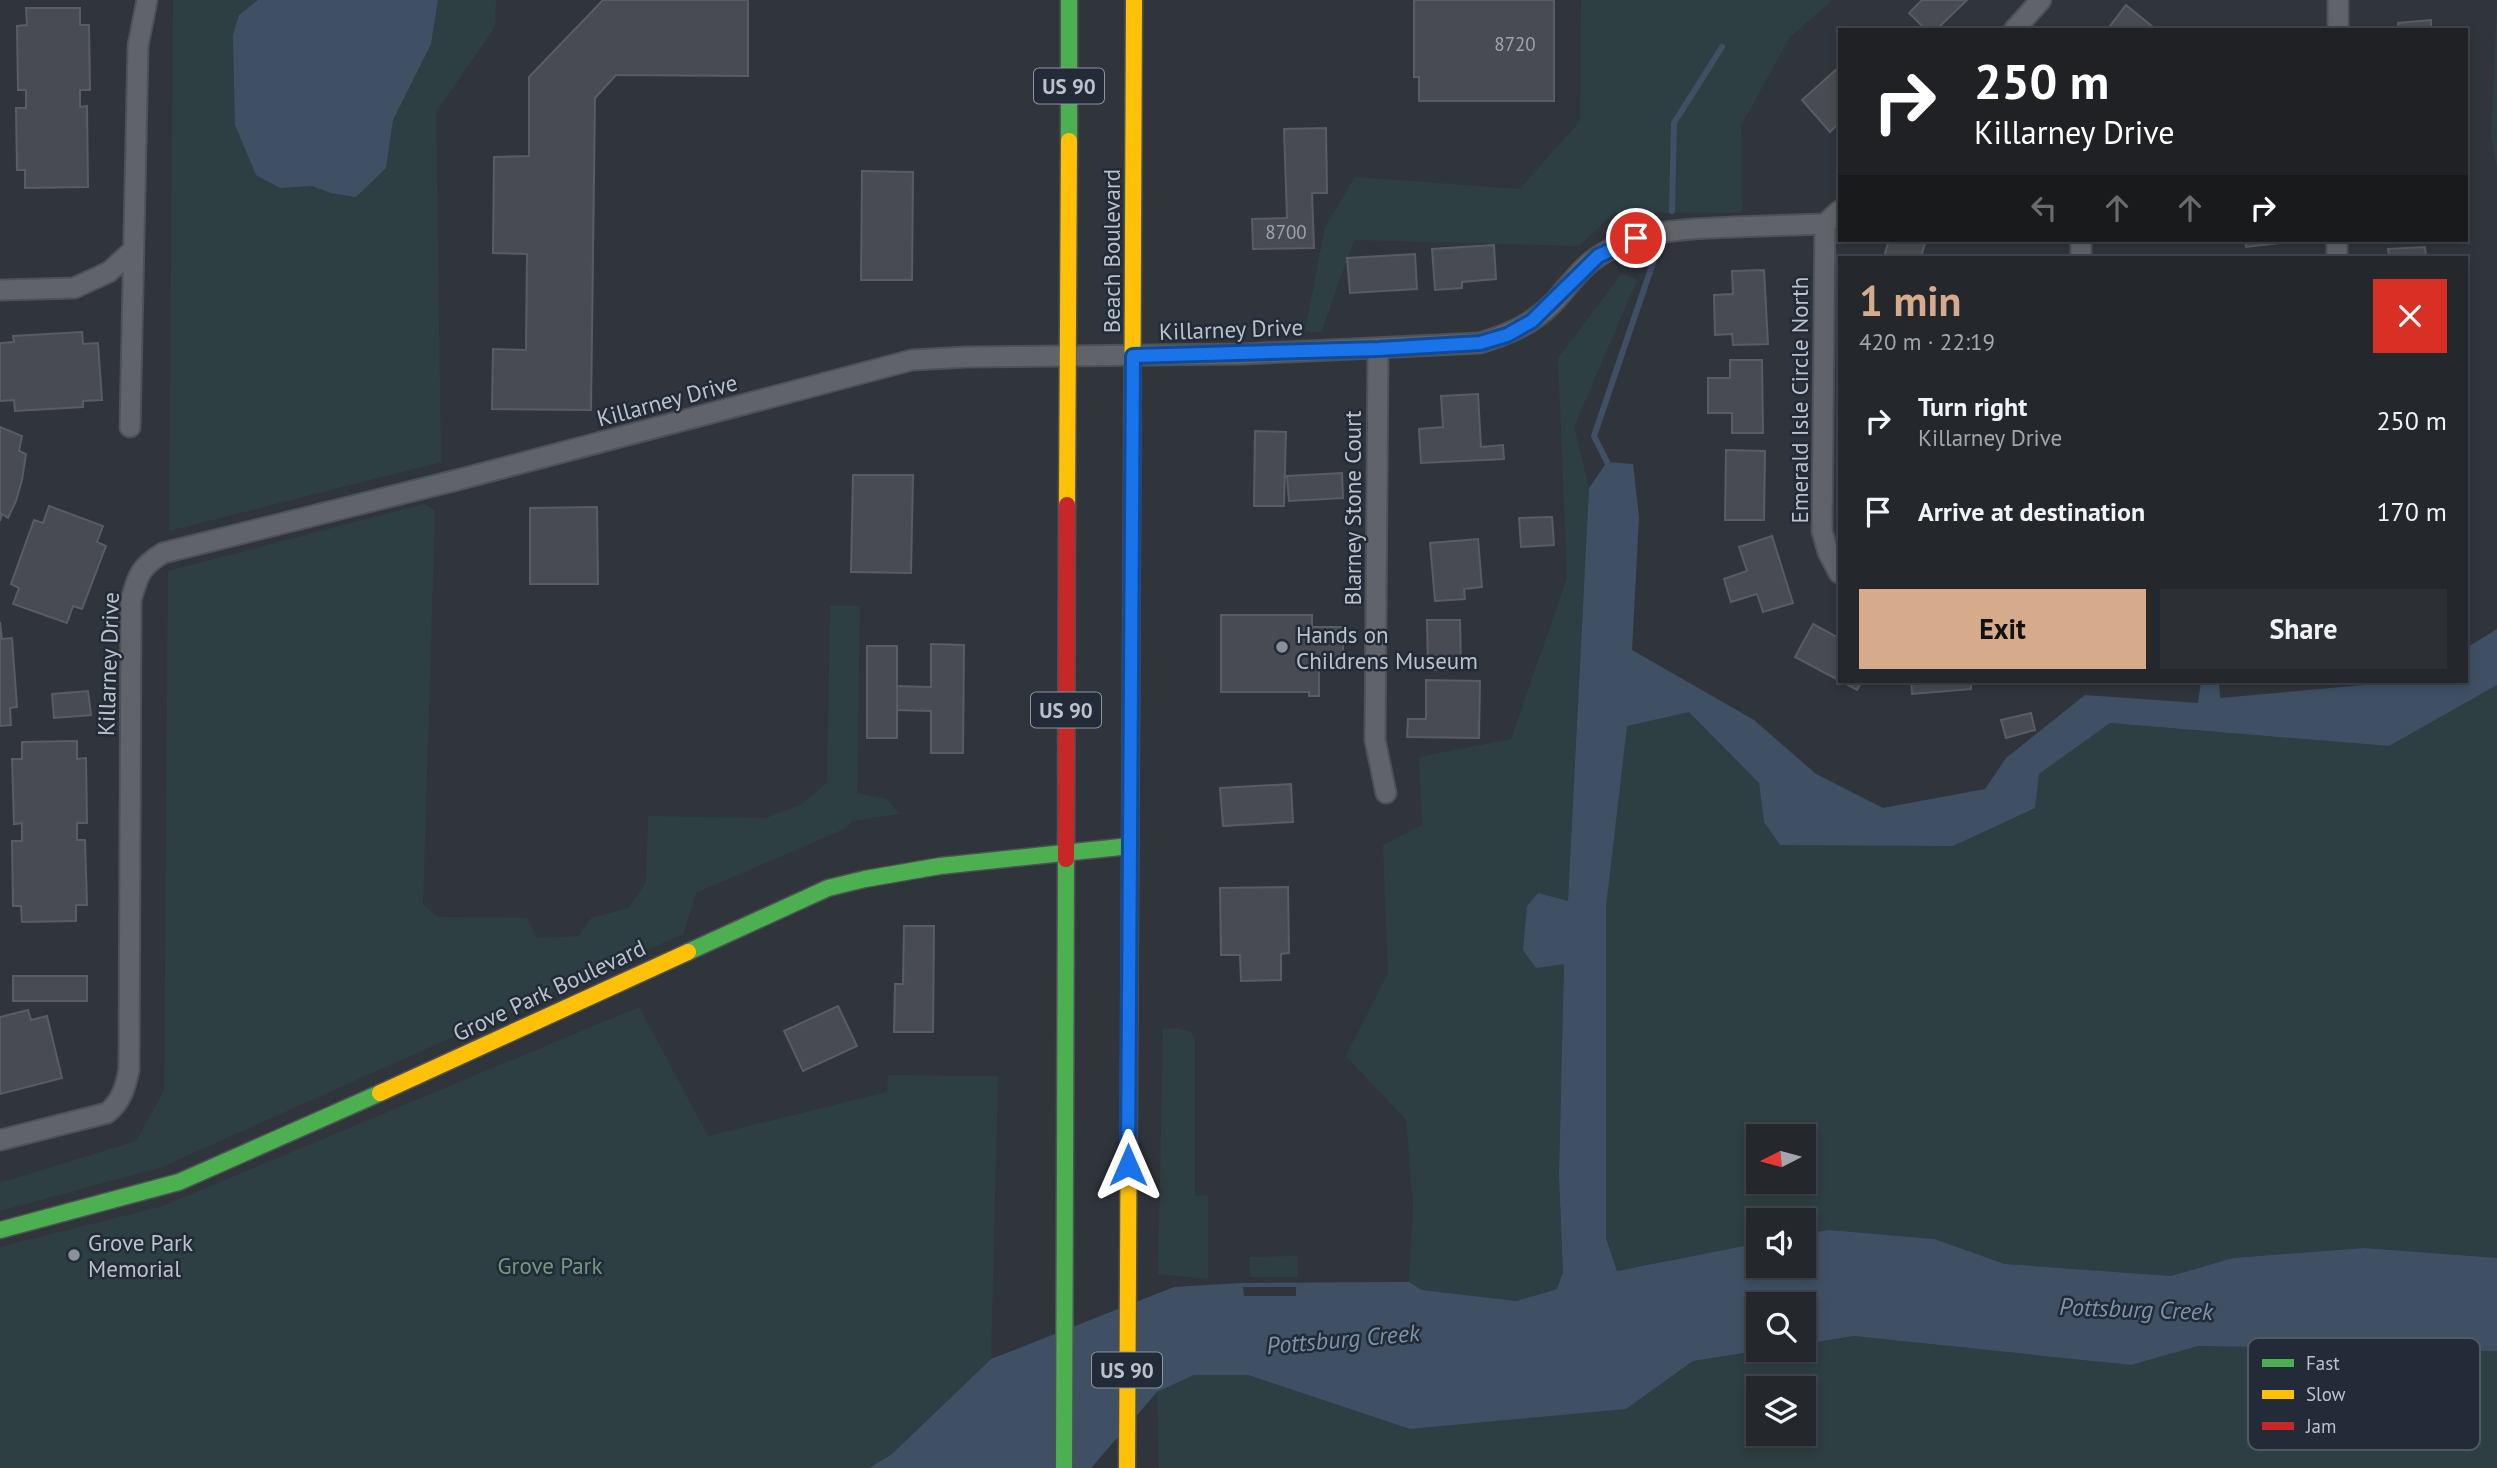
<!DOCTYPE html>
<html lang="en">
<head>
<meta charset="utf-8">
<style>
	:root { --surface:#24282d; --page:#2c3035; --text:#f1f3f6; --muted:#a3a6aa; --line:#414449; --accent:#d6ab8b }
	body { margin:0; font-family:"PT Sans",sans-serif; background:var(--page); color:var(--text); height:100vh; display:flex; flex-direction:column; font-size:26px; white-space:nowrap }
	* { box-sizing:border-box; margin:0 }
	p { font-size:23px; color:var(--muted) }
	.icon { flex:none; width:38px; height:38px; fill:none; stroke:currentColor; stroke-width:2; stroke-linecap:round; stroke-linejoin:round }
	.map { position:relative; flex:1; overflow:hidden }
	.sheet { position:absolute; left:1838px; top:256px; width:630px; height:427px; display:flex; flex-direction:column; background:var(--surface); border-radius:0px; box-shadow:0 4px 10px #0003,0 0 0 2px var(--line) }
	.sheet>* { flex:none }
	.hud { position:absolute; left:1838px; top:28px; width:630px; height:214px; border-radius:0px; box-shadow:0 4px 10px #0003,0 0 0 2px var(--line); background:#202124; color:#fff; overflow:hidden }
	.needle { width:46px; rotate:264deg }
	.fabs { position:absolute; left:1746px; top:1124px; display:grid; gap:14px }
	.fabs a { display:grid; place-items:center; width:70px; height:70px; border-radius:0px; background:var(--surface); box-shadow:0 4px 10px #0003,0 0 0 2px var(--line); font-size:35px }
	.pin { position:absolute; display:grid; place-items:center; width:60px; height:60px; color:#fff; margin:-30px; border:4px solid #fff; border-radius:50%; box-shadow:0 2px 7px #0007 }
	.me { position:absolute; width:77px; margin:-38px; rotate:0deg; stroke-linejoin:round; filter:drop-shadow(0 0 5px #0008) }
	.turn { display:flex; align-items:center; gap:24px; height:147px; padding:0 21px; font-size:32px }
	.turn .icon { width:91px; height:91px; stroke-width:2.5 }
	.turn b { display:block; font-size:49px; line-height:60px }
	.lanes { display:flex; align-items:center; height:66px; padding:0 21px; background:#0003; justify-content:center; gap:35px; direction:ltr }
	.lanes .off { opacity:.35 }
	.round { display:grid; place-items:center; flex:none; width:74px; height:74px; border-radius:0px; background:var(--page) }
	.summary { display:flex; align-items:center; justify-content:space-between; height:119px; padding:0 21px }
	h1 { font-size:42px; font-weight:700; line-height:52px; color:var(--accent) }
	.cta { display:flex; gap:14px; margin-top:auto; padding:14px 21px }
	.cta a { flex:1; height:80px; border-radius:0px; background:var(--accent); color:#111; font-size:28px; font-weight:700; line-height:80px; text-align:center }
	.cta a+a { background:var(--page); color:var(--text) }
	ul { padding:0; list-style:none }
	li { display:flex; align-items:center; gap:21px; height:91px; padding:0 21px }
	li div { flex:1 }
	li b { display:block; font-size:26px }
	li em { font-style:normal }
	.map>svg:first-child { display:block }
</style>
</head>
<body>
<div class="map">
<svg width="2497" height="1468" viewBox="0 0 2497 1468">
	<rect width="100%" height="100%" fill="#30353c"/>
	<g fill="#2d3f42" fill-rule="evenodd">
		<path d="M173,0H258L239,15L280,188L312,186L331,193L386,168L393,120L431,44L438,0H496L495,27L436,112L441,462L169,531Z"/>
		<path d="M1581,0H1832L1789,38L1741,126L1742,213L1615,212L1579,246L1354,240L1321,333L1305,331L1325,227L1355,177L1520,189L1580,121Z"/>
		<path d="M2497,3V168L2491,137Z"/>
		<path d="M1622,273L1637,280L1574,427L1589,488L1568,902L1538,893L1527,906L1564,963L1559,1176L1563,1272L1557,1289L1516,1301L1422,1290L1409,1282L1413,1206L1406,1120L1346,1056L1388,973L1383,845L1422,825L1419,757L1511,739L1567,578L1558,358Z"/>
		<path d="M424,504L435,510L423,905L438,917L527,918L537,938L579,936L591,918L628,908L646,883L648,816L766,818L802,804L827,783L830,606H860L857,793L887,799L899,814L852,821L846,828L696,893L683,934L162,1167L0,1211V1183L136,1141L164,1091L168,571Z"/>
		<path d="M2497,685V1258L2364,1248L2233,1258L2171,1276L2005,1264L1934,1239L1829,1230L1804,1234V1220H1759V1243L1617,1271L1606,1238V907L1626,726L1689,712L1759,783L1764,822L1953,846L2039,774L2110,723L2389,746ZM1759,1136H1804V1181H1759Z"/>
		<path d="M639,1007L708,1136L887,1092L888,1075L998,1076L991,1359L892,1454L869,1468H0V1247L160,1207Z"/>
		<path d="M1175,1028L1191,1032L1195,1039V1196L1208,1195V1279L1158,1274L1163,1029Z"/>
		<path d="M1298,1256V1277H1250V1257Z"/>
		<path d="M1854,1336L2131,1365L2198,1346L2497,1351V1468H1159L1157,1392L1194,1375H1248L1410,1429L1626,1409L1693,1361L1769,1349H1804V1344ZM1759,1388H1804V1433H1759Z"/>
	</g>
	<g fill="#3f5065">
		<path d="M258,0H438L431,44L393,120L386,168L356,197L331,193L312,186L280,188L256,175L235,125L233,35L239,15Z"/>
		<path d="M1607,462L1633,464L1639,517L1632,650L1754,720L1816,774L1883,808L1985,789L2006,758L2085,695L2198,703L2201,681H2219L2220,698L2409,681H2466V648L2497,629V685L2389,746L2110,723L2039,774L2035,808L1953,846L1780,845L1764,822L1759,783L1689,712L1627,726L1606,907V1238L1617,1271L1759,1243V1265H1804V1234L1829,1230L1934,1239L2005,1264L2171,1276L2233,1258L2364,1248L2497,1258V1351L2198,1346L2131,1365L1854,1336L1804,1344V1304H1759V1349H1769L1693,1361L1626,1409L1410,1429L1248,1375H1194L1157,1392L1091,1468H869L892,1454L991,1359L1174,1287L1241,1283L1409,1282L1422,1290L1516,1301L1557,1289L1563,1272L1559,1176L1564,964L1536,968L1523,950L1527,906L1538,893L1568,901L1589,488Z"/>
	</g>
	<path fill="#30353c" d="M1243,1287H1296V1296H1244Z"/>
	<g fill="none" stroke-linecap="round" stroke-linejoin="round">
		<g stroke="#3f5065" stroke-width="6">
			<path d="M1672,211L1674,123L1722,47"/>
			<path d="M1607,462L1594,436L1659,245"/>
		</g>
	</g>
	<g fill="#484c52" stroke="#585c63" stroke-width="2">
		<path d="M603,0H748V76L616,75L595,98L591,410L492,409L493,349L526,350L527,254L493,253L494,157L529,156V77Z"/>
		<path d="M1414,0H1554V101H1419V77H1414Z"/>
		<path d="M1922,0H1967L1936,30H1926L1909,13Z"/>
		<path d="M2126,5L2153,27L2150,30H2107Z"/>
		<path d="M26,8H80V25H89L90,90H80V107L87,106L88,187L25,188V170H17L16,108H26V90H18L17,26L27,25Z"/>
		<path d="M2431,20V30H2399L2398,23Z"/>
		<path d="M1839,67V123L1830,132L1802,100Z"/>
		<path d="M1326,128L1327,193H1312L1314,248L1253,249L1252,219L1287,218L1284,129Z"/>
		<path d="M862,171L913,172L912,280H861Z"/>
		<path d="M1889,240H1926L1921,257H1884Z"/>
		<path d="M2245,240H2279V243L2246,247Z"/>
		<path d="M1494,245L1496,279L1462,282V288L1435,290L1432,249Z"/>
		<path d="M2425,247L2426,257H2389L2388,249Z"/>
		<path d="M1415,254L1417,289L1350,293L1347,258Z"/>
		<path d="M1764,270L1768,344L1733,345L1732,334L1715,335L1714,295L1733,294L1732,271Z"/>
		<path d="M82,332L83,344L98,343L102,400L83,401V407L15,411L14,400L0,401V343L14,342L13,336Z"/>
		<path d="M1730,360H1762L1763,433H1732V413H1708V378H1730Z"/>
		<path d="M1478,394L1481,447L1503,445L1504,459L1421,463L1419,429L1443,427L1441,396Z"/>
		<path d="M0,427L22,436L19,451L26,454L22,480L16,501L8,518L2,514L0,521Z"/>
		<path d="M1255,431L1286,432L1284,506H1254Z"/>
		<path d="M1726,450L1765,451L1764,520H1725Z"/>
		<path d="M1342,473L1343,498L1289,501L1287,476Z"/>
		<path d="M853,475H913L911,573L851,572Z"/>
		<path d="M49,506L103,526L97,542L106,546L82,609L73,606L67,623L13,604L19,588L11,584L34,520L43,523Z"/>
		<path d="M597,507L598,584H530V508Z"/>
		<path d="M1552,517L1554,545L1521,547L1519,518Z"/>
		<path d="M1772,536L1793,603L1763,612L1757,594L1731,602L1724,579L1747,571L1739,547Z"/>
		<path d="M1478,539L1482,587L1464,589L1465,599L1435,601L1430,543Z"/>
		<path d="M1221,615H1312V627H1343V666H1319V696H1309V692H1221Z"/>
		<path d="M1427,620H1460L1461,669L1428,670Z"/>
		<path d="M0,622L2,639L12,638L17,707L10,708L11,725L0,726Z"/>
		<path d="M1813,624L1839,638V681H1862L1857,690L1795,657Z"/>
		<path d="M931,644L964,645L963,753H931V711L896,710V686L931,687Z"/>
		<rect x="867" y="646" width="30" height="92"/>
		<path d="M1426,680L1480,681L1479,738L1407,737L1408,719H1426Z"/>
		<path d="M1911,681H1971V689L1912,694Z"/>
		<path d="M88,691L91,715L54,718L52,694Z"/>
		<path d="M2031,713L2035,730L2006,738L2001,720Z"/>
		<path d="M77,741V759L86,758L87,823H77V840H85L87,905H76V921L22,922L21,906H13L12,841H22V823L14,824L12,759H22V742Z"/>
		<path d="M1291,784L1293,822L1223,826L1220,788Z"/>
		<path d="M1288,887L1289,953L1281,954V980L1241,981L1240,955H1221L1220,888Z"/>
		<path d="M904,926H934L933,1032H894L895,984H903Z"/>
		<rect x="13" y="976" width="74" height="25"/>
		<path d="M838,1006L857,1046L803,1071L784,1031Z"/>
		<path d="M28,1010L31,1020L47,1016L62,1078L0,1094V1017Z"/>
	</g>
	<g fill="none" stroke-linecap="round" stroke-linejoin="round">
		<defs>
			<g id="street">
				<path d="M2014,30L2041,0"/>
				<path d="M2338,30V0"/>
				<path d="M1825,224L1822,531L1828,552L1839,573"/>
				<path d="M2081,257V240"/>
				<path d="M2337,257V240"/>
				<path d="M0,290L74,288L109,272L132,251"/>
				<path d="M1378,349L1375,740L1386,793"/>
				<path d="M130,427L138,46L147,0"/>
				<path d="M0,1140L107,1113C122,1101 125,1088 129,1070L131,600C138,575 140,567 163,553L457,480L912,360L967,357L1242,354L1480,343C1509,334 1533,324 1554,302C1569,286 1581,267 1599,256C1640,229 1686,229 1734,227C1764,226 1794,225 1825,224L1839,211"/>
			</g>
			<g id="fast">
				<path d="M1069,141V0"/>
				<path d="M688,952L828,888L865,879L940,866L1130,846"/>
				<path d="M0,1230L179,1182L380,1093"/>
				<path d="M1064,1468L1066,859"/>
			</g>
			<g id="slow">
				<path d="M1132,493L1134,0"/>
				<path d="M1067,505L1069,141"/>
				<path d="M380,1093L688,952"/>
				<path d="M1127,1468L1129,1074"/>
			</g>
			<g id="jam">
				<path d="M1066,859L1067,505"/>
				<path d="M1129,1074L1132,493"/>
			</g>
		</defs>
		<use href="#street" stroke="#4e5157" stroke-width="23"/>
		<use href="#fast" stroke="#4e5157" stroke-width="19"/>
		<use href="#slow" stroke="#4e5157" stroke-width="19"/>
		<use href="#jam" stroke="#4e5157" stroke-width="19"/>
		<use href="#street" stroke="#60646a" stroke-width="19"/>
		<use href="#fast" stroke="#4caf50" stroke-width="16"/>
		<use href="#slow" stroke="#ffc107" stroke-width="16"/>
		<use href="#jam" stroke="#c62828" stroke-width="16"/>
	</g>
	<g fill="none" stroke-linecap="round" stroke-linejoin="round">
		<defs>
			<path id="route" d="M1128,1165L1133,356L1378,349L1480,343L1507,335L1532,321L1598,256L1636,238"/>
		</defs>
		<use href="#route" stroke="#114b97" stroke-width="18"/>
		<use href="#route" stroke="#1a73e8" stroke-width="12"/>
	</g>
	<g fill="#8a9199" stroke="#222b37" stroke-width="2.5">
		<circle cx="1282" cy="647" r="7"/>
		<circle cx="74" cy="1255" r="7"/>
	</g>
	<g text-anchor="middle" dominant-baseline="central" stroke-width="5" stroke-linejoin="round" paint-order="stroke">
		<g font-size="19" fill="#9ea4ad">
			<text x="1515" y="44">8720</text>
			<text x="1286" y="232">8700</text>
		</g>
		<g fill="#222b37" stroke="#8d959f" stroke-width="2">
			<rect x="1034" y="68.5" width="70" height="35" rx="5"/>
			<rect x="1031" y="692.5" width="70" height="35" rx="5"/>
			<rect x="1092" y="1352.5" width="70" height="35" rx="5"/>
		</g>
		<g font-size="21" font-weight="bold" fill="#bbc2cb">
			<text x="1069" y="86">US 90</text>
			<text x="1066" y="710">US 90</text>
			<text x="1127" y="1370">US 90</text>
		</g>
		<g font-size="23" fill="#bbc2cb" stroke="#222b37">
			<text transform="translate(1111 251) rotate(-90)">Beach Boulevard</text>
			<text transform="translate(1231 329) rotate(-2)">Killarney Drive</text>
			<text transform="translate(667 400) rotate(-15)">Killarney Drive</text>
			<text transform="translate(1799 400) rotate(-90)">Emerald Isle Circle North</text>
			<text transform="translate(1352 508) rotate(-90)">Blarney Stone Court</text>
			<text transform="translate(108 664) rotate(-88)">Killarney Drive</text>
			<text transform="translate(549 990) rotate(-25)">Grove Park Boulevard</text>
		</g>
		<g font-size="23" fill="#bbc2cb" stroke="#222b37" text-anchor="start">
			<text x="1296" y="634">Hands on<tspan x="1296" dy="26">Childrens Museum</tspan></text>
			<text x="88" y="1242">Grove Park<tspan x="88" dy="26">Memorial</tspan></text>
		</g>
		<g font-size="23" fill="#749a7c" stroke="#222b37">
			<text x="550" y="1265">Grove Park</text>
		</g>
		<g font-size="24" font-style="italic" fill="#7e93ab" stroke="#222b37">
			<text transform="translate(2136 1309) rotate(2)">Pottsburg Creek</text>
			<text transform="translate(1343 1339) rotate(-5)">Pottsburg Creek</text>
		</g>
	</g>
	<rect x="2248" y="1338" width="232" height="112" rx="10" fill="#222b37" stroke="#505863" stroke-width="2"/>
	<rect x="2262" y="1359" width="32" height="8" fill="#4caf50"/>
	<rect x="2262" y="1390" width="32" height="9" fill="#ffc107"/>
	<rect x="2262" y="1422" width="32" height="8" fill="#c62828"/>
	<g font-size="19" fill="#bbc2cb">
		<text x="2306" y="1370">Fast</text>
		<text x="2306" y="1401">Slow</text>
		<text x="2306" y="1433">Jam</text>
	</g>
</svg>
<div class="fabs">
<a><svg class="needle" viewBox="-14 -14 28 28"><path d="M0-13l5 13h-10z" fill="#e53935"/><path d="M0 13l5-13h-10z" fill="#a3a6aa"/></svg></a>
<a><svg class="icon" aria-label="sound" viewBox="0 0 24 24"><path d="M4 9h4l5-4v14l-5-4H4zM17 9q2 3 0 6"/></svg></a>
<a><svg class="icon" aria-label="search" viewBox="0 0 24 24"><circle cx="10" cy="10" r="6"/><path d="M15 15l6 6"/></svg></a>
<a><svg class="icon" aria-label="layers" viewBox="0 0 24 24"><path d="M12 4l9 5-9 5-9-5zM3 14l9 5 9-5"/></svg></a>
</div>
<div class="pin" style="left:1636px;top:238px;background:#d93025"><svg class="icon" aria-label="arrive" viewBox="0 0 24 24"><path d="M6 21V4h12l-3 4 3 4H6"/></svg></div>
<svg class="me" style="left:1128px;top:1165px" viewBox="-20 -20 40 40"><path d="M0-17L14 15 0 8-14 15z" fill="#1a73e8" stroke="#fff" stroke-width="4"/></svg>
<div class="hud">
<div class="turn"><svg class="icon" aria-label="right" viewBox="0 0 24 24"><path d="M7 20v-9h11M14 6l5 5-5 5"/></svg><div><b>250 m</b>Killarney Drive</div></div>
<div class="lanes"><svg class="icon off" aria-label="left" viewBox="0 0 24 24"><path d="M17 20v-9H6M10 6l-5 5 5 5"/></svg><svg class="icon off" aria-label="ahead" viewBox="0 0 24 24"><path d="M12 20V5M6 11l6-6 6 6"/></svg><svg class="icon off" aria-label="ahead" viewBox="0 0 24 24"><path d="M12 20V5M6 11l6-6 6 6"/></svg><svg class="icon" aria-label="right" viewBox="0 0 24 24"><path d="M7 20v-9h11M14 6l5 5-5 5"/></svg></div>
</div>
<section class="sheet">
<div class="summary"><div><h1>1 min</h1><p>420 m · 22:19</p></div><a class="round" style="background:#d93025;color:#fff"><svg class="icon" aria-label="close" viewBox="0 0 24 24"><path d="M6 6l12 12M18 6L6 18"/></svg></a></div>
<ul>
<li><svg class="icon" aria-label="right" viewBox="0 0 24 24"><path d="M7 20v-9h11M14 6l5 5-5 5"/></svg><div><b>Turn right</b><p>Killarney Drive</p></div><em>250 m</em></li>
<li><svg class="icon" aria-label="arrive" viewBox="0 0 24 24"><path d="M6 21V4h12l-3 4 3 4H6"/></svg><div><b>Arrive at destination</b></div><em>170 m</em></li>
</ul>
<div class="cta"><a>Exit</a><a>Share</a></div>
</section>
</div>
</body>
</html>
